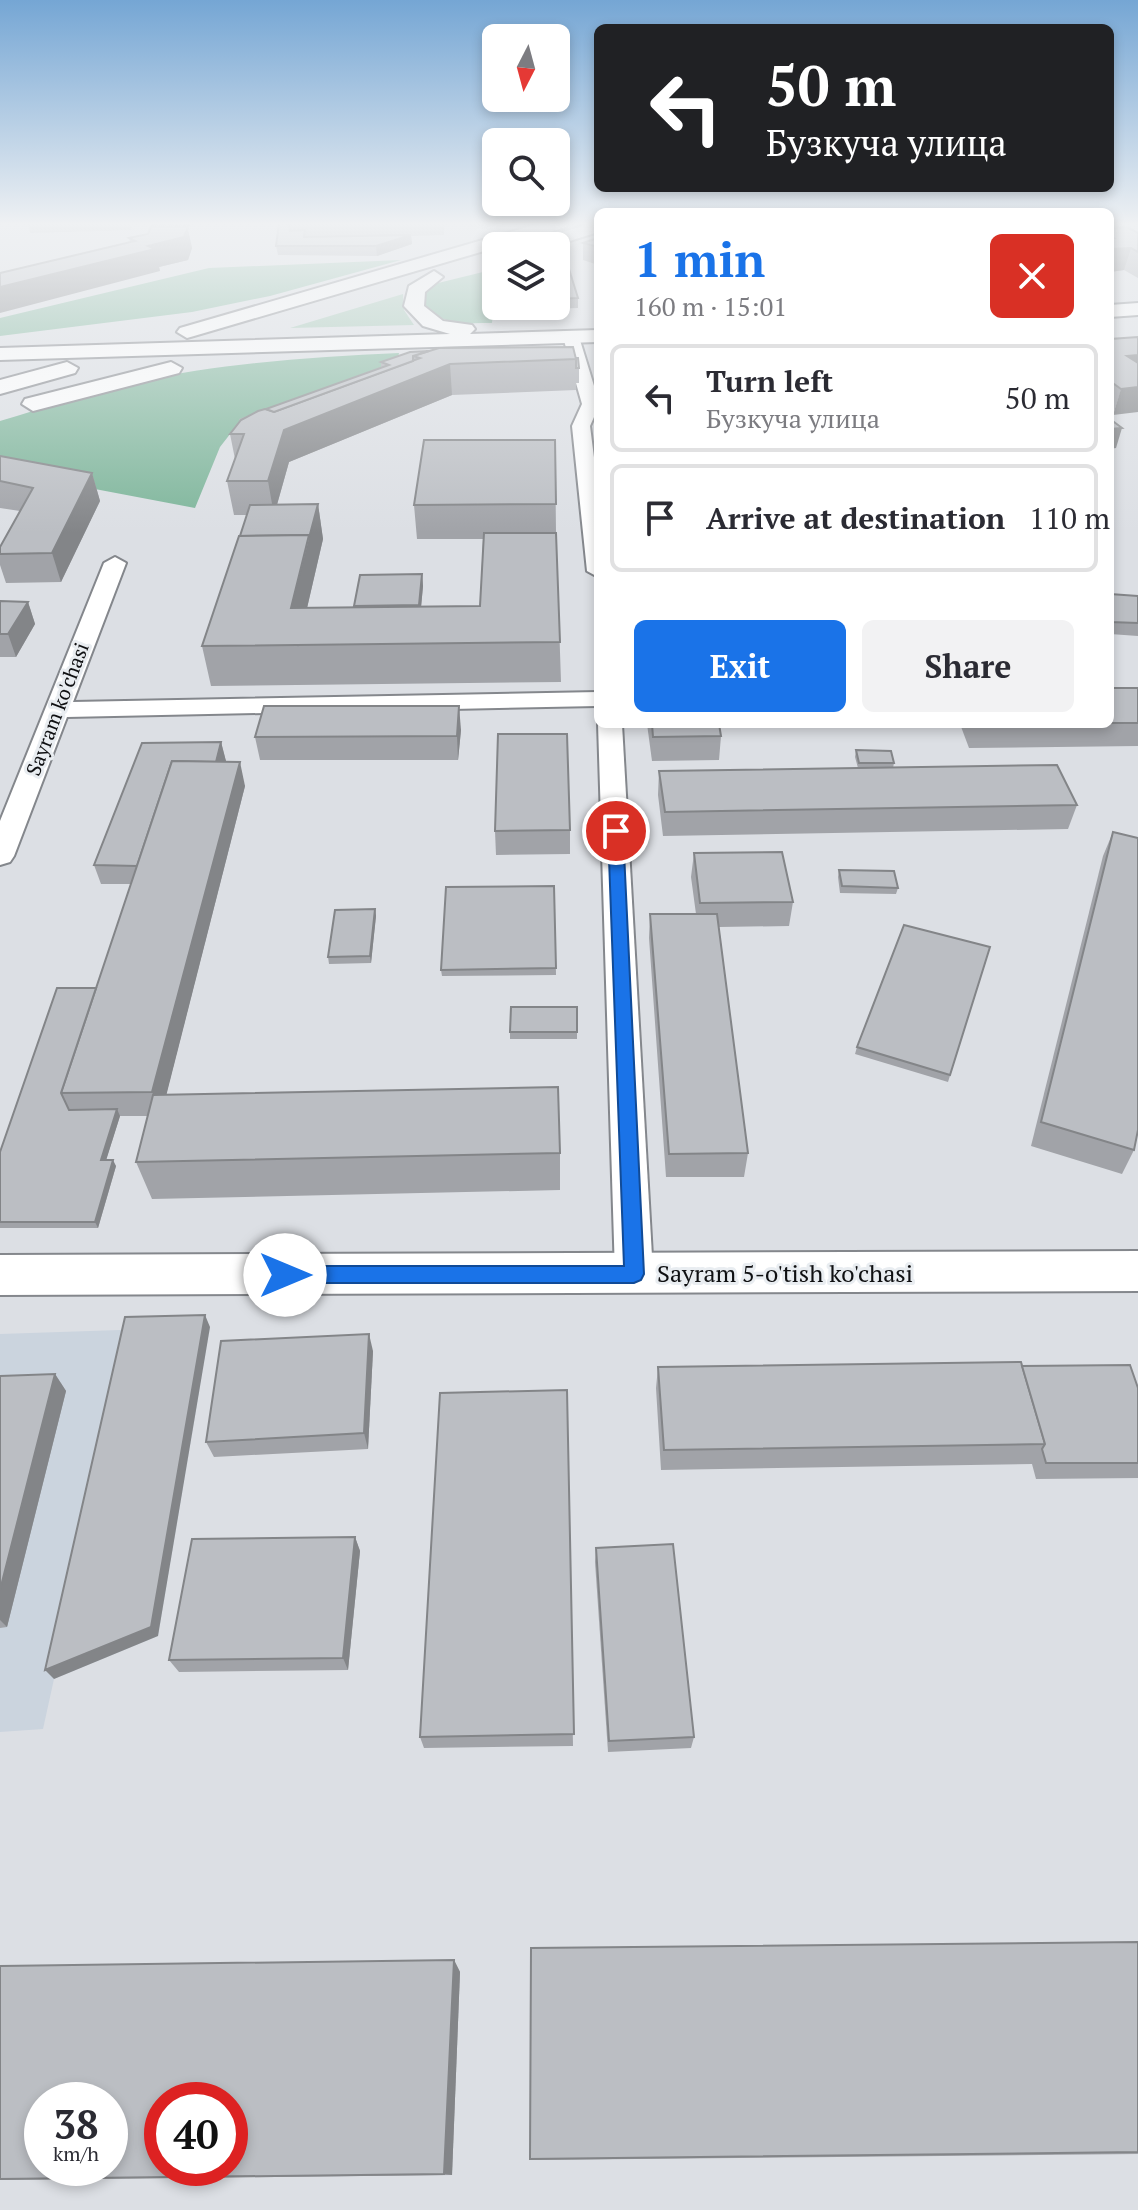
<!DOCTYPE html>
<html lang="en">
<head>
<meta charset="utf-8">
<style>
	:root { --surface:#fff; --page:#f2f2f3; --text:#2b2b33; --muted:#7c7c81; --line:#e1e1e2; --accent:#1a73e8 }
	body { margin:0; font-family:"PT Serif",serif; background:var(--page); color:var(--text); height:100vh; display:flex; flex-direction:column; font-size:30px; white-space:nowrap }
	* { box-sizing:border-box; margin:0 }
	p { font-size:26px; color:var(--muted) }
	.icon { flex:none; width:44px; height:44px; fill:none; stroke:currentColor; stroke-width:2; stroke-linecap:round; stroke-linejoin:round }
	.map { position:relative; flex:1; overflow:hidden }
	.details { position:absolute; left:594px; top:208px; width:520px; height:520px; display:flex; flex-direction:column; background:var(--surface); border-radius:12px; box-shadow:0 4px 12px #0003 }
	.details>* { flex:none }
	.top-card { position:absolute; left:594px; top:24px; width:520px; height:168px; border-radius:12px; box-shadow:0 4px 12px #0003; background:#202124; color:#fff; overflow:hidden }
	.needle { width:52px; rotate:186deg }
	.tools { position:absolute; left:482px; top:24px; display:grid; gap:16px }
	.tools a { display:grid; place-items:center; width:88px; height:88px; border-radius:12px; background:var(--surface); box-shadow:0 4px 12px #0003; font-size:40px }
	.speed { position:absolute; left:24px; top:2082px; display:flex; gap:16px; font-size:40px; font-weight:700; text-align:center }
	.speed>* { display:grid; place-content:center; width:104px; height:104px; border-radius:50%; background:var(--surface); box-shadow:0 4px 12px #0003; line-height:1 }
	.speed small { font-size:20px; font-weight:400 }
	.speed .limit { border:12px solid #d22; background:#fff; color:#111 }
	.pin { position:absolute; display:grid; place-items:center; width:68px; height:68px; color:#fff; margin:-34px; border:4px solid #fff; border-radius:50%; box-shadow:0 2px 8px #0007 }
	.me { position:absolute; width:88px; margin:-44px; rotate:90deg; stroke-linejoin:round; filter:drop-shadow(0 0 6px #0008) }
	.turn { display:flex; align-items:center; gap:28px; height:168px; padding:0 40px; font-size:36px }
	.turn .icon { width:104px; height:104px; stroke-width:2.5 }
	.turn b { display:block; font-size:56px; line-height:68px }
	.round { display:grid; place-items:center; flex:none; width:84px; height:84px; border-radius:12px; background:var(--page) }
	.head { display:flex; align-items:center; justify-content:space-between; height:136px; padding:0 40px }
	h1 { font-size:48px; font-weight:800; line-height:60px; color:var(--accent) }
	.action { display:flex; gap:16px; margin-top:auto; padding:16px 40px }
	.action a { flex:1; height:92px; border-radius:12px; background:var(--accent); color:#fff; font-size:32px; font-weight:800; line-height:92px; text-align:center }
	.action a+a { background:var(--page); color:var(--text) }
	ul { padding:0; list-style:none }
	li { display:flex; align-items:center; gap:24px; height:108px; margin:0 16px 12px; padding:0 24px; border:4px solid var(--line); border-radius:12px }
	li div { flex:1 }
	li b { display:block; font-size:30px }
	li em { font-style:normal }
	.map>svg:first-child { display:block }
</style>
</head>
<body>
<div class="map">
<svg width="1138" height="2210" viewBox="0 0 1138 2210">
	<rect width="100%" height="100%" fill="#dcdfe4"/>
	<path fill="#cbd4de" d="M210,1327L158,1636L54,1679L43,1729L0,1732V1334Z"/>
	<path fill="#9ec5b1" d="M403,294L404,310L414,325L290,328Z"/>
	<g fill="#7db59a">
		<path d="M401,260L270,296L192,312L0,336V318L209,268Z"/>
		<path d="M487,271L496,277L492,323C466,323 446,326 426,308V292L430,285Z"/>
		<path d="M399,353L397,362L234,429L220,447L195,508L0,471V421C45,408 90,392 136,382C222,363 310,357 399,353Z"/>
	</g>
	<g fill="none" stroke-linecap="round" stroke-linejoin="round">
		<defs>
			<g id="minor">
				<path d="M571,332L579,337L598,399V408L590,426L598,489V577L587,571L572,426L582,404L563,337Z"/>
				<path d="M115,557L126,563L73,702L598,692V706L67,717L14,856L10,862L0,865V821L104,563Z"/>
				<path d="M598,723L622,724L653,1274L647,1285L634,1290L621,1285L615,1274Z"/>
			</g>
			<path id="tertiary" d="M1138,1251V1291L0,1295V1255Z"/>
			<g id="primary">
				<path d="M541,223H568L566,227L194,336L187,338L177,332L180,328Z"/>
				<path d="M592,223H598V232L554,246H527L530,242Z"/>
				<path d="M434,271L443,277L425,292L424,306L443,321L472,325L475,329L470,334L598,330V342L0,360V348L450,334L423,326L404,306L409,286Z"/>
				<path d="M1138,303V315L1110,317V305Z"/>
				<path d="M67,362L78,368L75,373L0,394V380Z"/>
				<path d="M171,362L182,368L179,373L33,411L22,404L25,399Z"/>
			</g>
		</defs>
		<use href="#minor" stroke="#84878c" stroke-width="4"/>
		<use href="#tertiary" stroke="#84878c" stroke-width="4"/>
		<use href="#primary" stroke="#84878c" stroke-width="4"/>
		<use href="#minor" fill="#fff" fill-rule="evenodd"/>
		<use href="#tertiary" fill="#fff" fill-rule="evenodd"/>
		<use href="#primary" fill="#fff" fill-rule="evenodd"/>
	</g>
	<g fill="#a1a3a8">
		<path d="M28,223H133L131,230L30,233Z"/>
		<path d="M190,223L188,230L192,248L188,260L159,267L160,271L130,242L129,238L148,234L152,227L151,225Z"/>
		<path d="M279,223H444V235L411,236L412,244L377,256L278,255L276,246Z"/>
		<path d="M463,223H500L481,229Z"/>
		<path d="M1110,228L1138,233V278L1124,270L1110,272Z"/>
		<path d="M598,238V265L583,260V243Z"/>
		<path d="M556,270L578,298V308L543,309L542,306H556Z"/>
		<path d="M1138,337L1113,415L1110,413V339Z"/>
		<path d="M573,347L579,368V383H576V390L452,395L289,462L277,505L318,504L323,539L307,608L354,607L422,574L423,586L421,607L480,606L483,539H417L414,505L555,440L556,533L561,682L211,686L202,646L247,515H234L227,481L235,459L230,434L240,421L239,419L381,367V362L410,352Z"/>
		<path d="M0,456L92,473L100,501L61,582L6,583L0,565V547L20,511L0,508Z"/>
		<path d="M1110,594L1138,596V636L1110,634Z"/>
		<path d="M0,601L28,602L35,624L16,657H0Z"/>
		<path d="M1110,688H1138V746L969,748L960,724H1110Z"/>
		<path d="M647,724H719L721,736L719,760L652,761Z"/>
		<path d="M461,730L458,760H260L255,737Z"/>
		<path d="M221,742L226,762L245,786L166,1095L560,1153V1190L152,1199L136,1162L148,1116H120L106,1160L116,1166L98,1228H0V1152L96,988L131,884H101L94,865Z"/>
		<path d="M856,750L894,763L893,768L1077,805L1068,829L663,836L658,795L659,771L858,768L855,757Z"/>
		<path d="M570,830V854L496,855L495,831Z"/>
		<path d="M1113,832L1134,1150L1122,1174L1031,1146L1103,856Z"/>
		<path d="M694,853L793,902L789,926L719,927L748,1153L744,1177H666L649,938L650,914H696L691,877Z"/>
		<path d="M839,870L898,888L896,894L840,893L838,877Z"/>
		<path d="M554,886L556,975L442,976L441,970Z"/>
		<path d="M375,909L376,916L371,963L329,964L328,957Z"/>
		<path d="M990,947L948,1082L855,1054L857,1047Z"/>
		<path d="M577,1007V1039H510V1032Z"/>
		<path d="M373,1351L368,1449L214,1457L206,1442Z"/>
		<path d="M1022,1366L1138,1388V1478L1036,1479L1032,1464L661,1470L656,1388L658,1367Z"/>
		<path d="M55,1374L66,1391L7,1627L0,1628V1376Z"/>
		<path d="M567,1390L573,1746L424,1748L420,1737Z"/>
		<path d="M355,1537L360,1551L348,1670L179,1672L169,1660Z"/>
		<path d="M596,1548L694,1737L691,1748L608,1752L595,1562Z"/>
		<path d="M1138,1942V2154L532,2160L530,2159Z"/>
		<path d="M454,1960L460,1972L452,2175L0,2180V1966Z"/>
	</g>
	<g fill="#838588">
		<path d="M183,223H190L188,230L192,248L188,260L159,267L160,271L0,313V287L148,246L185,234Z"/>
		<path d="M481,223H500L481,229Z"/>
		<path d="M411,235L412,244L377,256L376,246Z"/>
		<path d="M1131,248L1124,270L1110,272V249Z"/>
		<path d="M1138,355V379L1127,356Z"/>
		<path d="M450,364L452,395L289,462L274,515L268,481L277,428Z"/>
		<path d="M1138,387V412L1113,415L1121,389Z"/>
		<path d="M1122,428L1116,448L1110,449V429Z"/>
		<path d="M92,473L100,501L61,582L52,553Z"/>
		<path d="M318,504L323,539L298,647L291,608Z"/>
		<path d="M422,574L423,586L420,618L419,605Z"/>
		<path d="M28,602L35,624L16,657L8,634Z"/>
		<path d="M459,706L461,730L458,760L457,736Z"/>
		<path d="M221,742L226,761L219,786L215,767Z"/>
		<path d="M240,762L245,786L161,1116L152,1092Z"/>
		<path d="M375,909L376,916L371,963L370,956Z"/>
		<path d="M117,1109L120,1116L104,1167L101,1160Z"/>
		<path d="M113,1160L116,1166L98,1228L95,1222Z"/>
		<path d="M205,1315L210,1327L158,1636L54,1679L45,1670Z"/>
		<path d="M369,1334L373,1351L368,1449L364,1433Z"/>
		<path d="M55,1374L66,1391L7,1627L0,1620V1590Z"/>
		<path d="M355,1537L360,1551L348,1670L343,1658Z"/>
		<path d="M454,1960L460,1972L452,2175L444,2174Z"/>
	</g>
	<g fill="#bbbec3" stroke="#838588" stroke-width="2" fill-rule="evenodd">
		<path d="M152,223H183L151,225Z"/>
		<path d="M279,223H289L290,231L305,230L304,237L411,235L376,246H276Z"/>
		<path d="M188,226L184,237L148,246L155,249L0,287V273L135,241L129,238L148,234L151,227Z"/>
		<path d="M1127,227L1138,233V252L1131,248L1110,249V238H1114L1110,235V228Z"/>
		<path d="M598,238V247L583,243Z"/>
		<path d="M569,269L578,298L556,299V270Z"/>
		<path d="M1138,337V355L1127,356L1138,363V387L1121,389L1110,381V339Z"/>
		<path d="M573,347L576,359L450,364L284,430L268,481H227L244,434H230L241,420L258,411L265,409L274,412L420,358L413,356L439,348Z"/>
		<path d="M429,351L413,356V361L274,412L266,409L389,365L381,362L410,352Z"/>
		<path d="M576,358H578L579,368H576Z"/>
		<path d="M1110,419L1122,428L1110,429Z"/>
		<path d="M424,440H555L556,504L414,505Z"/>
		<path d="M0,456L92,473L52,553L0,554V547L33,488L0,481Z"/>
		<path d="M318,504L309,538V535L240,536L250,505Z"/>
		<path d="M484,533H556L560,642L202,646L239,536L309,535L291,608L480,606Z"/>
		<path d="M422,574L419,605L354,606L360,575Z"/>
		<path d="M1110,594L1138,596V623L1110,622Z"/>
		<path d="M0,601L28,602L8,634H0Z"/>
		<rect x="1110" y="688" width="28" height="35"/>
		<path d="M264,706H459L457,736L255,737Z"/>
		<path d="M652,724H719L721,736L653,737Z"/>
		<path d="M498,734H567L570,830L495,831Z"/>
		<path d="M221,742L216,762L172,761L137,866L94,865L142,743Z"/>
		<path d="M856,750L891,751L894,763H859Z"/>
		<path d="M172,761L240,762L152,1092L61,1093Z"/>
		<path d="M1057,765L1077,805L665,812L659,771Z"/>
		<path d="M1113,832L1138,838V1130L1134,1150L1041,1122Z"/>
		<path d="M782,852L793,902L700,903L694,853Z"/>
		<path d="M839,870L894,871L898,888L842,886Z"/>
		<path d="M554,886L556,968L441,970L446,887Z"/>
		<path d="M375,909L370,956L328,957L335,910Z"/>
		<path d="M650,914H717L748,1153L669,1154Z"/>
		<path d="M904,925L990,947L950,1075L857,1047Z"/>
		<path d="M57,988H96L61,1093L69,1110L117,1109L101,1160H113L95,1222H0V1152Z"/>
		<path d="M511,1007H577V1032H510Z"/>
		<path d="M558,1087L560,1153L136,1162L153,1095Z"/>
		<path d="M205,1315L151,1627L45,1670L125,1317Z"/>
		<path d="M369,1334L364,1433L206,1442L221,1341Z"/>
		<path d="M1021,1362L1045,1444L664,1450L658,1367Z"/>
		<path d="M1130,1365L1138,1388V1463H1046L1042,1449L1045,1444L1022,1366Z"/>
		<path d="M55,1374L0,1590V1376Z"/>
		<path d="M567,1390L574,1734L420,1737L440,1393Z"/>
		<path d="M355,1537L343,1658L169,1660L192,1539Z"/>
		<path d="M673,1544L694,1737L609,1741L596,1548Z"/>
		<path d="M1138,1942V2152L530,2159L531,1948Z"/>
		<path d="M454,1960L444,2174L0,2179V1966ZM42,2100H110V2168H42ZM162,2100H230V2168H162Z"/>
	</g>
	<linearGradient id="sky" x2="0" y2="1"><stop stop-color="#75a6d4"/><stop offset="0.42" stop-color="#eff1f3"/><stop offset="1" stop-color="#eff1f3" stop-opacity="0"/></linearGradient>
	<rect width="1138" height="533" fill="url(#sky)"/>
	<path fill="#1a73e8" stroke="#114b97" stroke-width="2" d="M616,827L623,831L644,1274L641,1280L634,1283H285L277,1281L274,1275L277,1269L285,1266H624L608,831Z"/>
	<g text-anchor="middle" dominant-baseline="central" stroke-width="6" stroke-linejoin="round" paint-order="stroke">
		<g font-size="20" fill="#0f1012" stroke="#e9edf1">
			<text transform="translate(57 709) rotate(-69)">Sayram ko'chasi</text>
		</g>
		<g font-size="24" fill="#0f1012" stroke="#e9edf1">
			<text x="785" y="1273">Sayram 5-o'tish ko'chasi</text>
		</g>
	</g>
</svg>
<div class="tools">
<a><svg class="needle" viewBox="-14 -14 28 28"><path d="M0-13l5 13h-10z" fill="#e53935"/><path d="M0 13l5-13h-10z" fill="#7c7c81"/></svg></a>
<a><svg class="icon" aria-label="search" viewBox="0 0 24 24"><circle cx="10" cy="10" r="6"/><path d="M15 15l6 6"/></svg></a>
<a><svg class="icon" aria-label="layers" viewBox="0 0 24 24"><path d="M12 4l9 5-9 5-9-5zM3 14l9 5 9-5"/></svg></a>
</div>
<div class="speed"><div>38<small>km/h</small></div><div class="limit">40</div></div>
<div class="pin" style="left:616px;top:831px;background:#d93025"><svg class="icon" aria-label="arrive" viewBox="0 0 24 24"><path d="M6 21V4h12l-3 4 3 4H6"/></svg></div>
<svg class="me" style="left:285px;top:1275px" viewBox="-20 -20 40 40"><circle r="19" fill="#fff"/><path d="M0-13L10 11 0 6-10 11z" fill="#1a73e8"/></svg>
<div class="top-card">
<div class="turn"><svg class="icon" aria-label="left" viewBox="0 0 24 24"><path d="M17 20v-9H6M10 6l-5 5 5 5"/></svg><div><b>50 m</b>Бузкуча улица</div></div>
</div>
<section class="details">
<div class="head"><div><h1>1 min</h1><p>160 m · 15:01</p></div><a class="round" style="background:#d93025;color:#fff"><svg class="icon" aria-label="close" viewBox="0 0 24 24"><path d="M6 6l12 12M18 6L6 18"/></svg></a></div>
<ul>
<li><svg class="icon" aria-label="left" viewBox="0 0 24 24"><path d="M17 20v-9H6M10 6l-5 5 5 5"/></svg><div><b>Turn left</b><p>Бузкуча улица</p></div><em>50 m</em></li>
<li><svg class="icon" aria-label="arrive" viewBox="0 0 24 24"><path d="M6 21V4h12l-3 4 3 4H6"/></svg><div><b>Arrive at destination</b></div><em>110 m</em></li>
</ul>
<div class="action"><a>Exit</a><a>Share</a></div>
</section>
</div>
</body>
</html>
